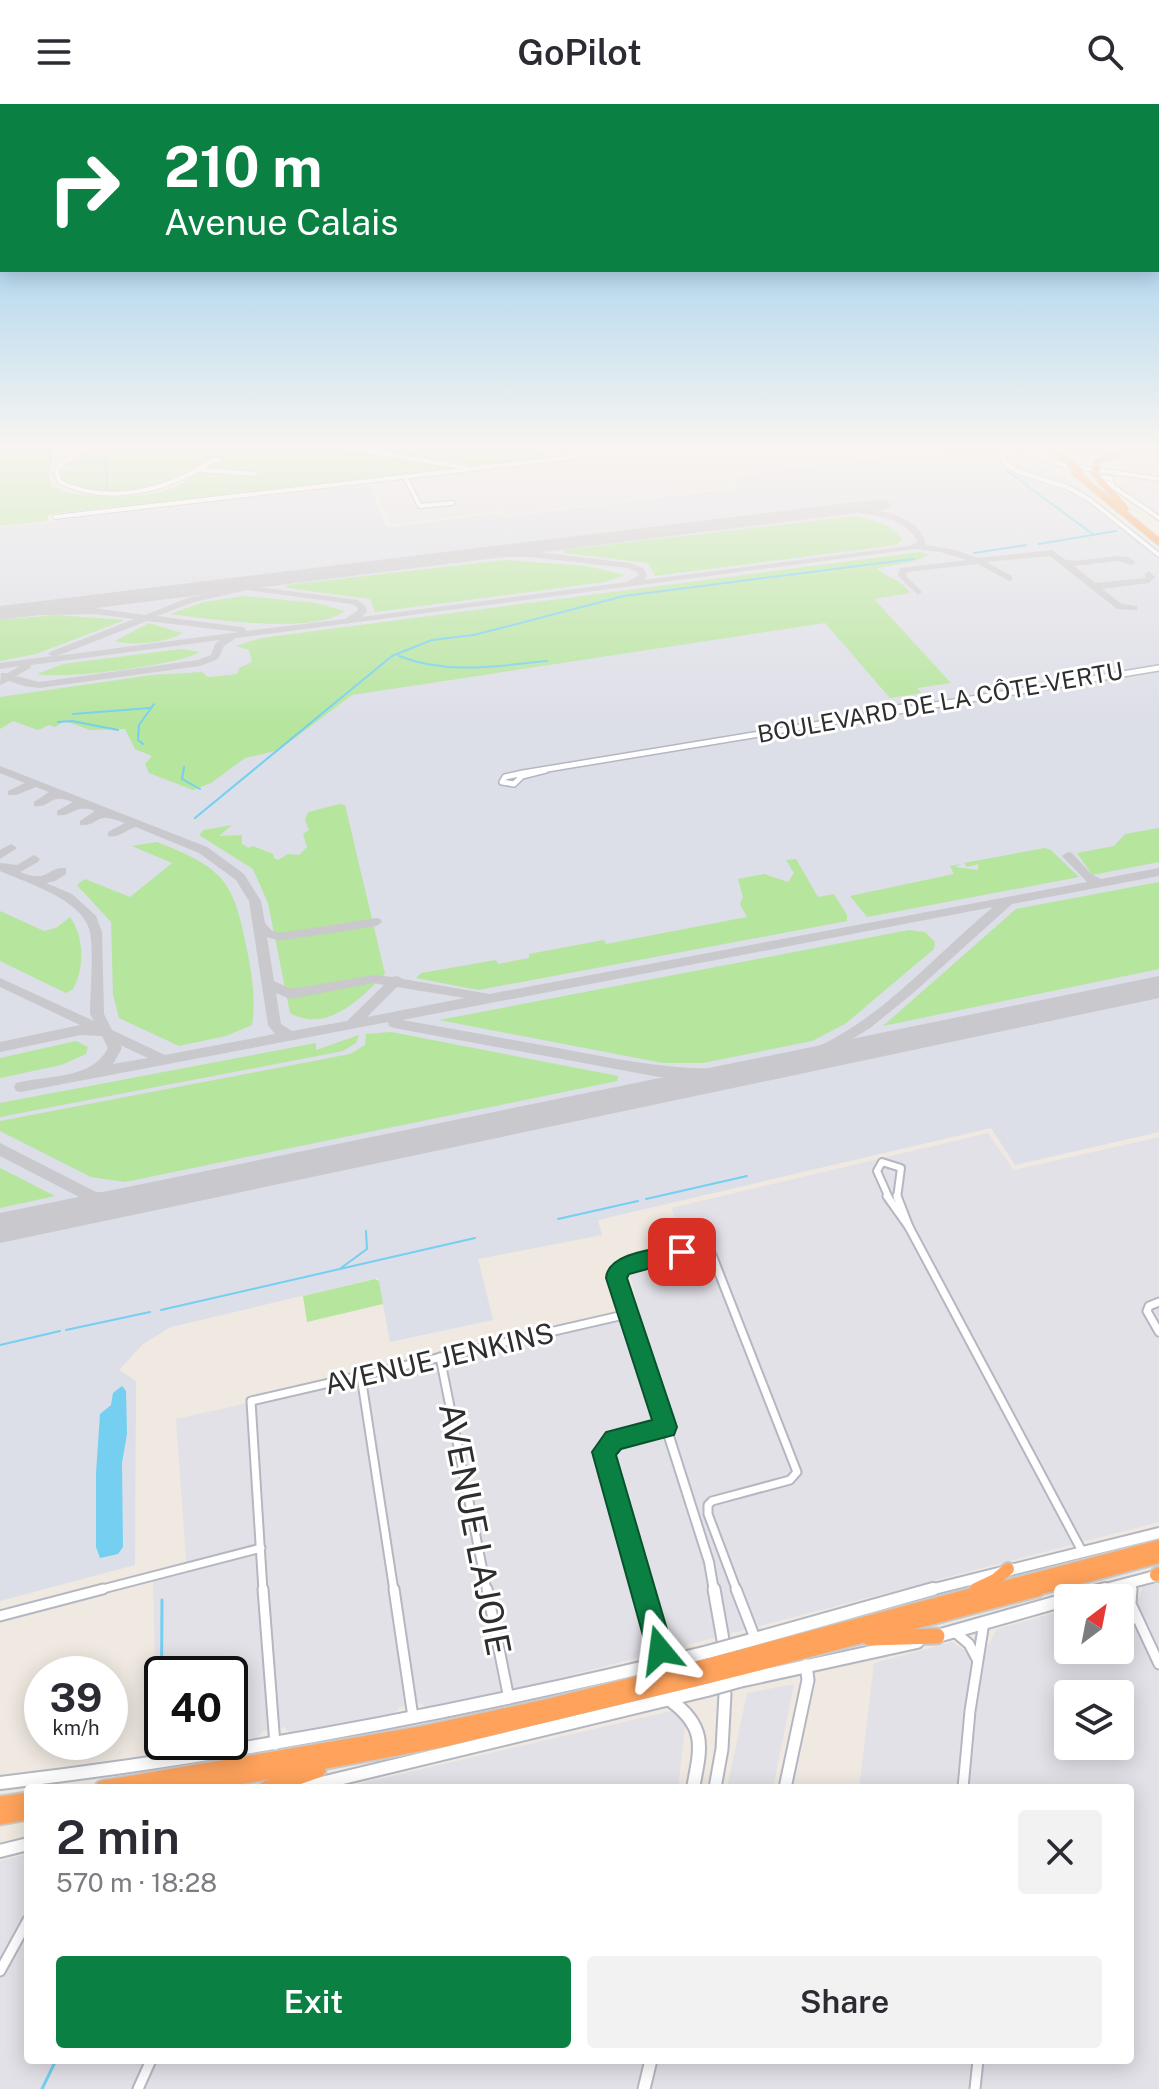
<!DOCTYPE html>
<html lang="en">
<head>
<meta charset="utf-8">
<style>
	:root { --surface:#fff; --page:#f2f2f3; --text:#2b2b33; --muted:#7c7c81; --accent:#0b8043 }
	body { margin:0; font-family:"Public Sans",sans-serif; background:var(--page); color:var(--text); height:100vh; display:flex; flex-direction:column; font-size:30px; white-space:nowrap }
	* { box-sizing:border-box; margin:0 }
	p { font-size:26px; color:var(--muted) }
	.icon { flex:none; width:44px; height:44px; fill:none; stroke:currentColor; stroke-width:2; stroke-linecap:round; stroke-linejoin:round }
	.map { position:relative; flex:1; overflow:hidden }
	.details { position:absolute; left:24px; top:1680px; width:1110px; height:280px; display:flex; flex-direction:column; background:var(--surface); border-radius:8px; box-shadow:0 4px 20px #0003 }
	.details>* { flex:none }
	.banner { position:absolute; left:0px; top:0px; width:1160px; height:168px; box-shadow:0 4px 20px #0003; background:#0b8043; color:#fff; overflow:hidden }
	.needle { width:52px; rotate:32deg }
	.controls { position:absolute; left:1054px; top:1480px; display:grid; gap:16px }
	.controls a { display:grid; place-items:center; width:80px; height:80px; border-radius:8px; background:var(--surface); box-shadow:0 4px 20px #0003; font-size:40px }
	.speed { position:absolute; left:24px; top:1552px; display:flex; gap:16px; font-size:40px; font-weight:700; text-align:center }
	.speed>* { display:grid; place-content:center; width:104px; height:104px; border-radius:50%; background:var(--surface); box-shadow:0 4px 20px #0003; line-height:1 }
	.speed small { font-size:20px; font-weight:400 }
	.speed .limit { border:4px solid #111; border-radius:12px; background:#fff; color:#111 }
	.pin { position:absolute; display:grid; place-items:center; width:68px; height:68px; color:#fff; margin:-34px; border-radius:16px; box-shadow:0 4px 12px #0006 }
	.me { position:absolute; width:88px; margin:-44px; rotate:344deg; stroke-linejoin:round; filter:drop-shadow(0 0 6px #0008) }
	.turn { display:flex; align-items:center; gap:28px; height:168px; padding:0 32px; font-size:36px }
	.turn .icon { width:104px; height:104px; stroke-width:2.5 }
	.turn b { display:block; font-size:56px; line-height:68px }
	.round { display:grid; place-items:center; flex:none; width:84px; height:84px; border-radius:8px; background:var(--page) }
	.summary { display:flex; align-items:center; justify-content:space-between; height:136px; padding:0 32px }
	h1 { font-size:48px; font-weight:600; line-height:60px }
	.primary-button { display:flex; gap:16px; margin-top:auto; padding:16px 32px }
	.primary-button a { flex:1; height:92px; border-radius:8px; background:var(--accent); color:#fff; font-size:32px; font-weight:600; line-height:92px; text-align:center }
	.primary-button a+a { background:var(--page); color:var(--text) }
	header { display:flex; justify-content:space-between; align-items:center; height:104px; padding:0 32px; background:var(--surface); font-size:36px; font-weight:600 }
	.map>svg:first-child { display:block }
</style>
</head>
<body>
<header><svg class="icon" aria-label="menu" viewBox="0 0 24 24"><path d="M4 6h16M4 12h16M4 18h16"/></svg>GoPilot<svg class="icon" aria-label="search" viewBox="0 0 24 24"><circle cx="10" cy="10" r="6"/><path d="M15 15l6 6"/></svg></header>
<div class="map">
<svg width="1159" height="1985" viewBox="0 0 1159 1985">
	<rect width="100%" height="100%" fill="#efe9e1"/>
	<g fill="#e3e1e8" fill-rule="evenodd">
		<path d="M541,345H945L727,371L737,382L508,411L504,406L391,421L372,378L548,356Z"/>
		<path d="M1159,348V411L1116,381L1129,378L1123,373L1145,374L1117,353Z"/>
		<path d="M988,1029L1014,1066L1159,1033V1418L544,1578L428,1606L421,1599L400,1603L391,1613L292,1630L284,1623L263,1627L255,1635L230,1638V1570H162V1638H227L157,1645L153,1477L187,1468L176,1315L641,1212L629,1168L693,1152L671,1104Z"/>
		<path d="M1159,1479V1985H0V1757L28,1750V1956H1130V1684H859L874,1559L952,1538L966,1547L989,1540L997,1525L1068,1505V1546H1120V1506L1137,1499L1143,1482ZM1068,1590H1120V1642H1068Z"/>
		<path d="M794,1580L773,1684H727L747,1589Z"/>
		<path d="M671,1607L686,1616L678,1684H341Z"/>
	</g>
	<path fill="#dcdee8" d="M959,345L992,346L1008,352L1019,348L1077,381L1159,446V1028L1015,1061L991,1024L598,1116L602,1131L478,1155L493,1216L390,1238L378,1174L171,1223L143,1240L119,1266L136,1277L135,1461L0,1497V423L370,380L385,422L391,423L492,410L503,413L738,384L735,377L746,370Z"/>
	<g fill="#b6e59e">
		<path d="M0,345H51L49,372L52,383C61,384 68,389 77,390C110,395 161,395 189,375L188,372C157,383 87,402 60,374V366L72,362L67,359L87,345H344L466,364L58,409L48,411L47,417L0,422Z"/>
		<path d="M368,345H541L547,354L473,361Z"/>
		<path d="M857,412L888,422L903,435L896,441L655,472L648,459L565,449L563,446Z"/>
		<path d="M920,448L929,451L912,458L877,464C887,475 902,475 910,489L874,495L951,579L917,584L922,589L890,594L825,519L352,591L279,646L245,654L211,679L193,686L149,669L145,660L152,652L135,645L125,625L90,626L65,617L55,623L49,621L38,626L13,617L0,625V593L151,571L202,568L208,573L237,570L239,564L252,558L249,546L236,542L261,534Z"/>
		<path d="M505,456L586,462L625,471L605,478L375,508L370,495L288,484L286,481Z"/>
		<path d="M244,492L316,499L345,507C315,531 209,515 170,510L204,498Z"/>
		<path d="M56,511L125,516L36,550L0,557V516Z"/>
		<path d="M149,519L182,529C167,539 132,542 115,537Z"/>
		<path d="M181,545L200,548C179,561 62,576 37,570L63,560Z"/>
		<path d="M340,700L345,701L385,870C361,894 327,930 290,909L268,799L253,765L199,731L204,726L232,721L219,732L242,731V740L249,744L253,742L273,750L274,754L278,756L288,750L299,751L307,743L303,730L309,726L305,716L308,708Z"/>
		<path d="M1159,724V758L1092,771L1077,749L1114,742L1125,730Z"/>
		<path d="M157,738C224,764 234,777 247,846C252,871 256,895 252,921L226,932L179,942L119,914L113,890L111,818L77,781L85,775L130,793L172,759L132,742Z"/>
		<path d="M1045,744L1051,746L1079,773L867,813L850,792L954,770L950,762L961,760L955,763L978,766V760L967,763L964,759Z"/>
		<path d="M796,755L818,793L834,790L847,811V817L478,886L416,874L421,869L496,856L498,860L529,854V850L604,836L606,840L747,813L740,800L743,793L738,775L764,770L788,778L794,769L786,756Z"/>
		<path d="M1159,778V865L883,922L1016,805Z"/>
		<path d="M0,807L44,827L56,824L70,813C84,832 85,864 73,885L66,889L0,857Z"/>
		<path d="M909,826L925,828L935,838L934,845L845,920L812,937L703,959H663L439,916Z"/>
		<path d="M391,928L618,972L617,977L125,1078L91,1073L0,1027V1017L350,950L365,941L366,930Z"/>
		<path d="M359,931L356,939L343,947L0,1013V999L316,939V946Z"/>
		<path d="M76,937L88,943L86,950L61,961L0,974V954Z"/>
		<path d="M0,1064L55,1092L0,1104Z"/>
		<path d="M375,1175L379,1177L383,1200L307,1218L303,1192Z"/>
	</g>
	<path fill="#75cff0" d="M122,1282L126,1287L127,1330L122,1359L123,1443L118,1450L100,1454L96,1443V1369L100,1310L111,1301L113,1289Z"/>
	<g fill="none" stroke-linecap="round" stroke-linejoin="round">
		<g stroke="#75cff0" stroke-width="2">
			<path d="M51,345V359"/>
			<path d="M215,353L217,345"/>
			<path d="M102,357L106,359L107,385"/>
			<path d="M65,362L109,354"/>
			<path d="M1007,367L1094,431"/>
			<path d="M1039,440L1116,427"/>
			<path d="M974,449L1026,441"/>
			<path d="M399,552C447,571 497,562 547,557"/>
			<path d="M73,610L150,604"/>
			<path d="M58,618L72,617L118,626"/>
			<path d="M143,640L138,636L139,621L154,600"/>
			<path d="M184,663L182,675L200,685"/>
			<path d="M195,714L392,552L432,536L474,531L624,492L913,455"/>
			<path d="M646,1095L747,1072"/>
			<path d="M558,1115L638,1097"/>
			<path d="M341,1164L367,1145L366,1127"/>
			<path d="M161,1206L475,1134"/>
			<path d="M66,1226L150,1208"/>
			<path d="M0,1241L60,1227"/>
		</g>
		<g stroke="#75cff0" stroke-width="3">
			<path d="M161,1651L162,1496"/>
			<path d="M42,1985L56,1956"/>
		</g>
		<g fill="#c9c8cc" fill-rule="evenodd">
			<path d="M846,403C871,403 922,411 926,441L956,446L977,454L1052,446L1066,456L1075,457L1117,452L1128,453L1136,458L1132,461L1117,457L1074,462L1095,479L1146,474L1145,470L1149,467L1155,473L1149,479L1102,485L1122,500L1137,502V506L1117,505L1050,452L986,458L1012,472V476L1009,477L978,460L907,468L906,472L922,488L918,491L898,472L900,464L967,456L940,448L915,445L236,534L224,542L218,555L200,562L39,584L24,582L9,577L0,581L1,569H8L20,562L0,565V559L52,552L48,550L50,548L134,515L94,510L0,512V506L94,504L145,511L188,494L287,471L291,474L290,476L258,483L358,496L366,503L367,508L361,513L627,478L639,471L637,468L628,464L530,453H473L472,451L476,448L530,447L629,459L643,464L647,471L644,476L909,442L918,438C905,412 869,410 843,407L842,405ZM247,486L352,500L358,504L357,507L345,515L246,527L245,524L242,523L157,512L194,498ZM147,517L239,528L57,552ZM220,536L215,540L211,551L198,556L39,578L16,572L30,564L31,561Z"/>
			<path d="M0,662L207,743L244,770L261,797L265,819L271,826L280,829L376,814L380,815L382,818L376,822L280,837L267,833L274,877L291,885L374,871L392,873L397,872L403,875L489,890L1087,778L1062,752L1068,748L1072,749L1091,770L1101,775L1159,764V772L1012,800L912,890L870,924L828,950L778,967L731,974L659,973L394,924L389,922L388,918L21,988L16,987L14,983L16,979C47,971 92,976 108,944L102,932L81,931L0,948V938L80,921L0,883V874L94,917L90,910C90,886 94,851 90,828C84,796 27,779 0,767V759L17,761L34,751L40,755L38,758L20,768C49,780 45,763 66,764V770L55,777L46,779L72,790L96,812L102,828L104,910L112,926L165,951L275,930L268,921L249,797L236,776L199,749L136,723C127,725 118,735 108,732V728L125,719C92,706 102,722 80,721V717L95,707C76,699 73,713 57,711V707L73,698C48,688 53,704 34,702V698L49,688L36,683L16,691H8V687L25,679L0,669ZM993,803C941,846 896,899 838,932C749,984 653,962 558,944C506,935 454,925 402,916ZM374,879L384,881L347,917L292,927L281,920L276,889L290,895ZM397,883L465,894L367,913ZM120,941L148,954L113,960L122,944Z"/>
			<path d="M11,740L17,744L0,755V746Z"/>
			<path d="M1159,877V885L1119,896L1113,891L1114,888Z"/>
			<path d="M0,1039L96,1088L132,1090L137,1092L140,1096L137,1100L132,1102L89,1098L0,1052Z"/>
		</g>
		<g fill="#c9c8cc" fill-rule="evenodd">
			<path d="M881,395L888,397L891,401L888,405L0,516V502Z"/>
			<path d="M1159,872V894L0,1139V1109Z"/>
		</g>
		<defs>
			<g id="minor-far3">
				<path d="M83,345L60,361L56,368L60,378C110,402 168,386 212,357"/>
				<path d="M819,345L830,350L866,345"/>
				<path d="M1013,345L1001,351L1004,358L1019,368L1067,383L1090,396L1159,451"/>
				<path d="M216,355L218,357H211Z"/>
				<path d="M203,366L255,370"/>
				<path d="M405,373L420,402L452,399"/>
				<path d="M1112,381L1111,374L1101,373L1102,375L1159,414"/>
				<path d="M55,413L472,365"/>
			</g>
			<path id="minor-far2" d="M889,1094L877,1067L882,1058L901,1064L897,1094"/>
			<g id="minor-far1">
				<path d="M887,1092L909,1123"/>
				<path d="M897,1092L909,1123"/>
				<path d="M909,1123L1083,1449"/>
				<path d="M1159,1198L1149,1202L1147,1207L1159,1228"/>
				<path d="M440,1253L487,1487"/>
				<path d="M361,1272L394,1487"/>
				<path d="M666,1323L616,1169L624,1163L703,1144L712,1151L797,1368L790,1376L712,1397L708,1401V1410L737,1487"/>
				<path d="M95,1487L261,1444"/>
				<path d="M263,1487L251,1297L628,1210"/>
				<path d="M1132,1487V1478"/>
			</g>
			<g id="minor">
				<path d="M263,1485L275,1641"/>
				<path d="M394,1485L413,1613"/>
				<path d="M487,1485L509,1595"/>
				<path d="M736,1485L755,1534"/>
				<path d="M1132,1485L1131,1500L1159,1560"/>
				<path d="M1102,1486L1114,1494"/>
				<path d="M1120,1498L1134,1515"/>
				<path d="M0,1512L103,1485"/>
				<path d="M955,1528L969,1540L977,1555"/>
				<path d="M963,1684L970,1607L984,1518"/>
				<path d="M0,1867L28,1816"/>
				<path d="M138,1985L151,1956"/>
				<path d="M975,1985L978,1956"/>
			</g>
			<g id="tertiary-far3">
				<path d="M357,345L472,365L641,345"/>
				<path d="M1025,345L1062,361L1159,375"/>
			</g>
			<g id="tertiary-far2">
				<path d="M881,607L908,602"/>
				<path d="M546,666L522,672L514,680L502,678L505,673L523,669L1159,564"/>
			</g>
			<path id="tertiary-far1" d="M643,1487L605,1358V1344L614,1336L666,1323L709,1458L714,1487"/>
			<g id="tertiary">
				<path d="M642,1485L664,1559"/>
				<path d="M714,1485L723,1536"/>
				<path d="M715,1684L722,1645L725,1590"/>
				<path d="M785,1684L808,1576L806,1561"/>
				<path d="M644,1985L651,1956"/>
			</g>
			<g id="secondary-far1">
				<path d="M926,1487L1159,1429"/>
				<path d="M1098,1487L1159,1471"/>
			</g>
			<g id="secondary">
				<path d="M1072,1494L1105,1485"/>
				<path d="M934,1533L1068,1495"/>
				<path d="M737,1540L933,1485"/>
				<path d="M739,1577L917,1538"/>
				<path d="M670,1596C707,1623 701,1643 693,1684"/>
				<path d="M0,1679C239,1651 474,1605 708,1548"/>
				<path d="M301,1684L707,1586"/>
				<path d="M0,1747L28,1740"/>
			</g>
			<g id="motorway-far2">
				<path d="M1055,345L1069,358"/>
				<path d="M1069,345L1090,348L1105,345"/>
				<path d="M1098,357L1124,347L1159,346"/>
				<path d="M1074,368L1159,438"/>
				<path d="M1095,370L1125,405"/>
			</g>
			<g id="motorway-far1">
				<path d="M1156,1471L1159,1469"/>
				<path d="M976,1485L995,1476L1008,1465"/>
				<path d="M989,1487L1159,1442"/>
				<path d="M1030,1487L1159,1453"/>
			</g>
			<g id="motorway">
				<path d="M870,1534L937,1532"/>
				<path d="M738,1554L997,1485"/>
				<path d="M739,1564L1037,1485"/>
				<path d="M103,1684L421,1630L550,1602L708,1562"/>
				<path d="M180,1684L445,1635L707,1572"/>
				<path d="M267,1684L318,1666"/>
				<path d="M0,1700L28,1696"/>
				<path d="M0,1713L28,1708"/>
			</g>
		</defs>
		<use href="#minor-far3" stroke="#b4b7c1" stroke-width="6"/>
		<use href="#minor-far2" stroke="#b4b7c1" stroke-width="10"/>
		<use href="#minor-far1" stroke="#b4b7c1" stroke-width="11"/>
		<use href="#minor" stroke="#b4b7c1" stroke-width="13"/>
		<use href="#tertiary-far3" stroke="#b4b7c1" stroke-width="6"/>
		<use href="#tertiary-far2" stroke="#b4b7c1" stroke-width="8"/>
		<use href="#tertiary-far1" stroke="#b4b7c1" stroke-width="12"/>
		<use href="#tertiary" stroke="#b4b7c1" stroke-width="15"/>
		<use href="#secondary-far1" stroke="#b4b7c1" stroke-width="14"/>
		<use href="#secondary" stroke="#b4b7c1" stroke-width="16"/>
		<use href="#motorway-far2" stroke="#c9c9c9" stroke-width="8"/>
		<use href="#motorway-far1" stroke="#c9c9c9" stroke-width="16"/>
		<use href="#motorway" stroke="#c9c9c9" stroke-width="19"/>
		<use href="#minor-far3" stroke="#fff" stroke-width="4"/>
		<use href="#minor-far2" stroke="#fff" stroke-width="6"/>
		<use href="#minor-far1" stroke="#fff" stroke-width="7"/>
		<use href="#minor" stroke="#fff" stroke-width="9"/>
		<use href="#tertiary-far3" stroke="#fff" stroke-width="4"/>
		<use href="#tertiary-far2" stroke="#fff" stroke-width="5"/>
		<use href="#tertiary-far1" stroke="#fff" stroke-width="8"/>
		<use href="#tertiary" stroke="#fff" stroke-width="11"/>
		<use href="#secondary-far1" stroke="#fff" stroke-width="10"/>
		<use href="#secondary" stroke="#fff" stroke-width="12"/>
		<use href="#motorway-far2" stroke="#ffa35c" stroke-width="6"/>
		<use href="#motorway-far1" stroke="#ffa35c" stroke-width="12"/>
		<use href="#motorway" stroke="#ffa35c" stroke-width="15"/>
		<defs>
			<g id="secondary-bridge">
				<path d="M708,1548L737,1540"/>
				<path d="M707,1586L739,1577"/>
			</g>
			<g id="motorway-bridge-far1">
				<path d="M1069,358L1081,369"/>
				<path d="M1095,370L1098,357"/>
			</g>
			<g id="motorway-bridge">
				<path d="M708,1562L738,1554"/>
				<path d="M707,1572L739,1564"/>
			</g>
		</defs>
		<use href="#secondary-bridge" stroke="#b4b7c1" stroke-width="16" stroke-linecap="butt"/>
		<use href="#motorway-bridge-far1" stroke="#c9c9c9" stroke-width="8" stroke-linecap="butt"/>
		<use href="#motorway-bridge" stroke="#c9c9c9" stroke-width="19" stroke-linecap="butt"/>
		<use href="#secondary-bridge" stroke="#fff" stroke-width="12"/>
		<use href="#motorway-bridge-far1" stroke="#ffa35c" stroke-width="6"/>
		<use href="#motorway-bridge" stroke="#ffa35c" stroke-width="15"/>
	</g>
	<linearGradient id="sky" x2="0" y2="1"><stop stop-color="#7abfeb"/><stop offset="0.55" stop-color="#f8f5f2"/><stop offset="1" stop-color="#f8f5f2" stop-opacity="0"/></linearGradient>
	<rect width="1159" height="623" fill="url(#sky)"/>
	<path fill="#0b8043" stroke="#07532c" stroke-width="2" d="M682,1140L689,1142L692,1148L689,1154L629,1170L627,1174L677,1323L674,1331L621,1345L616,1351L673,1546L669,1555L660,1559L651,1555L647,1546L592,1348L606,1328L652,1316L606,1174C608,1147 661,1145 682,1140Z"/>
	<g text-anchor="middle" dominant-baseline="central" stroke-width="6" stroke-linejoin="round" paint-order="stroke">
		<g font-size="24" fill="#2e2e2e" stroke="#fff">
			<text transform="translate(940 598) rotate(-10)">BOULEVARD DE LA CÔTE-VERTU</text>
		</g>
		<g font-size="28" fill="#2e2e2e" stroke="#fff">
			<text transform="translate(439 1254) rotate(-13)">AVENUE JENKINS</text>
		</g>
		<g font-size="34" fill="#2e2e2e" stroke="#fff">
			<text transform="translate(475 1425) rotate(79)">AVENUE LAJOIE</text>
		</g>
	</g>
</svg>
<div class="controls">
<a><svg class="needle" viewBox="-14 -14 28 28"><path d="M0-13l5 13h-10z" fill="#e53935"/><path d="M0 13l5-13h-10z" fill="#7c7c81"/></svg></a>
<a><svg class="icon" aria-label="layers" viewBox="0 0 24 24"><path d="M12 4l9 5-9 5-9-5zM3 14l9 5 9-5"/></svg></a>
</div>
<div class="speed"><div>39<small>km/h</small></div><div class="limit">40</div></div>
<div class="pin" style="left:682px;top:1148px;background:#d93025"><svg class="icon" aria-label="arrive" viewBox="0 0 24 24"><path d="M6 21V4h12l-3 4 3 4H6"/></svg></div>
<svg class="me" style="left:660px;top:1546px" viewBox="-20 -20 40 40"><path d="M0-17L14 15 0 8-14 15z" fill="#0b8043" stroke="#fff" stroke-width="4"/></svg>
<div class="banner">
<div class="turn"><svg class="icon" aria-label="right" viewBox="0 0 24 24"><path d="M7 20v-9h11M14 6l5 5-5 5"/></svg><div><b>210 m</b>Avenue Calais</div></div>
</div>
<section class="details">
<div class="summary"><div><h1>2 min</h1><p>570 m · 18:28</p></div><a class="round"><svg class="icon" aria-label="close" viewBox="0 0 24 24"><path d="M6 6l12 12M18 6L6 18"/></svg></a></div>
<div class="primary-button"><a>Exit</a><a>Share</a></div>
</section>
</div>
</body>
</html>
